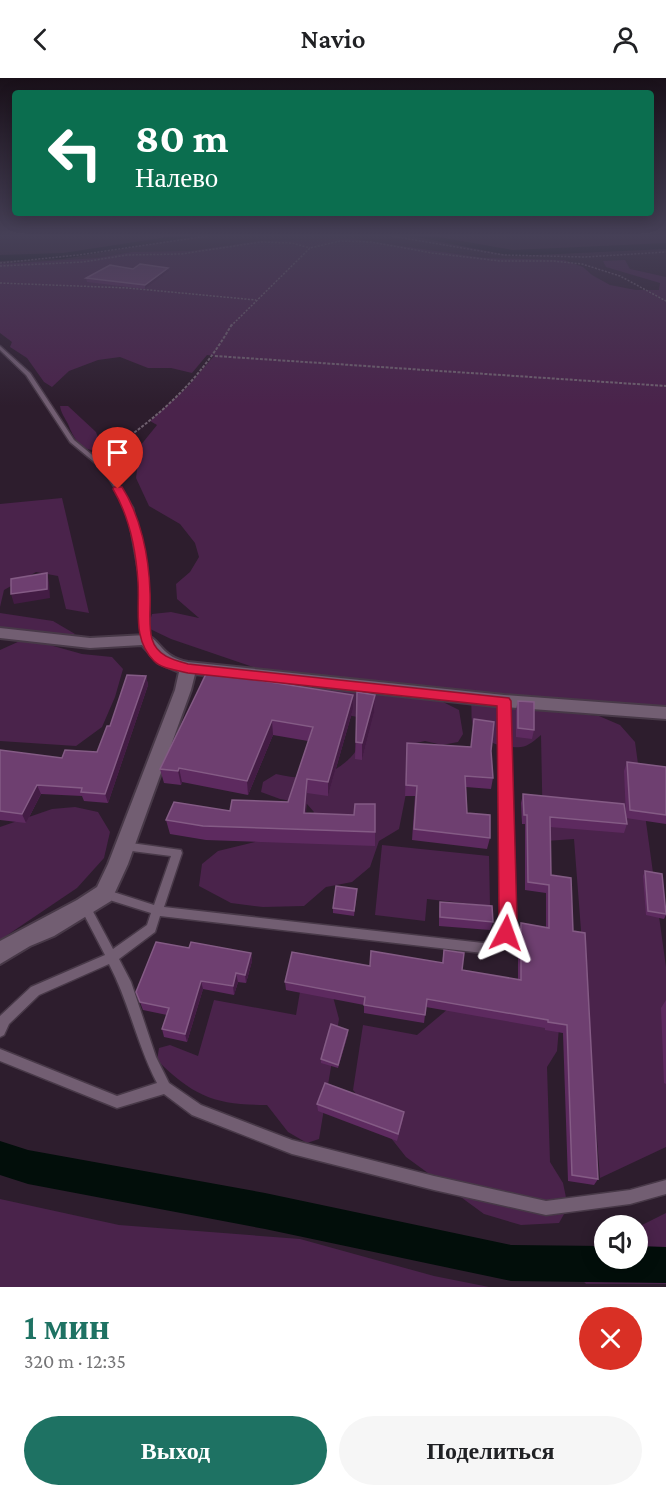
<!DOCTYPE html>
<html lang="ru">
<head>
<meta charset="utf-8">
<style>
	:root { --surface:#fff; --page:#f6f6f6; --text:#202124; --muted:#757577; --accent:#1e7263 }
	body { margin:0; font-family:"Crimson Pro",serif; background:var(--page); color:var(--text); height:100vh; display:flex; flex-direction:column; font-size:22px; white-space:nowrap }
	* { box-sizing:border-box; margin:0 }
	p { font-size:20px; color:var(--muted) }
	.icon { flex:none; width:33px; height:33px; fill:none; stroke:currentColor; stroke-width:2; stroke-linecap:round; stroke-linejoin:round }
	.map { position:relative; height:1209px; overflow:hidden }
	.drawer { display:flex; flex-direction:column; background:var(--surface); flex:1 }
	.drawer>* { flex:none }
	.top-card { position:absolute; left:12px; top:12px; width:642px; height:126px; border-radius:6px; box-shadow:0 3px 15px #0003; background:#0b6e4f; color:#fff; overflow:hidden }
	.buttons { position:absolute; left:594px; top:1137px; display:grid; gap:12px }
	.buttons a { display:grid; place-items:center; width:54px; height:54px; border-radius:50%; background:var(--surface); box-shadow:0 3px 15px #0003; font-size:30px }
	.pin { position:absolute; display:grid; place-items:center; width:51px; height:51px; color:#fff; margin:-62px -26px; border-radius:50% 50% 50% 0; rotate:-45deg; box-shadow:0 0 6px #0007 }
	.pin .icon { rotate:45deg }
	.me { position:absolute; width:66px; margin:-33px; rotate:4deg; stroke-linejoin:round; filter:drop-shadow(0 0 4px #0008) }
	.turn { display:flex; align-items:center; gap:21px; height:126px; padding:0 24px; font-size:27px }
	.turn .icon { width:78px; height:78px; stroke-width:2.5 }
	.turn b { display:block; font-size:42px; line-height:51px }
	.round { display:grid; place-items:center; flex:none; width:63px; height:63px; border-radius:32px; background:var(--page) }
	.head { display:flex; align-items:center; justify-content:space-between; height:102px; padding:0 24px }
	h1 { font-size:36px; font-weight:600; line-height:45px; color:var(--accent) }
	.cta { display:flex; gap:12px; margin-top:auto; padding:12px 24px }
	.cta a { flex:1; height:69px; border-radius:36px; background:var(--accent); color:#fff; font-size:24px; font-weight:600; line-height:69px; text-align:center }
	.cta a+a { background:var(--page); color:var(--text) }
	header { display:flex; justify-content:space-between; align-items:center; height:78px; padding:0 24px; background:var(--surface); font-size:27px; font-weight:600 }
	.map>svg:first-child { display:block }
</style>
</head>
<body>
<header><svg class="icon" aria-label="back" viewBox="0 0 24 24"><path d="M15 5l-7 7 7 7"/></svg>Navio<svg class="icon" aria-label="person" viewBox="0 0 24 24"><circle cx="12" cy="8" r="4"/><path d="M4 21q1-7 8-7t8 7"/></svg></header>
<div class="map">
<svg width="666" height="1209" viewBox="0 0 666 1209">
	<rect width="100%" height="100%" fill="#2d1d2d"/>
	<g fill="#4a234b">
		<path d="M353,161L484,180L564,182L583,189L592,197L610,207L636,212H659L660,205L606,189L603,183L625,182L630,191L666,199V639L271,595L171,561L148,550L152,536L171,534L199,540L177,521L176,506L190,494L199,479L195,465L180,446L149,428L136,400L140,368L157,347L150,343L186,310L214,278L207,277L192,295L171,290H148L120,279L98,282L69,293L52,309L44,304L27,280L10,269L12,264L0,255V186L98,180L132,174L191,173L259,163Z"/>
		<path d="M60,328H68L96,354L101,368L99,372C81,374 74,361 68,346C65,340 61,335 60,328Z"/>
		<path d="M62,420L89,535L66,531L58,498L36,494L4,512L0,529V426Z"/>
		<path d="M0,535L53,543L75,556L65,563L0,553Z"/>
		<path d="M20,563L39,564L82,576L112,579L123,591L115,619L102,649L76,668L0,663V572Z"/>
		<path d="M213,594L435,620L459,632L463,656L458,664L442,667L425,663L416,665L399,751L379,763L370,789L352,804L326,809L304,828L263,829L231,825L199,808L202,786L218,773L297,754L314,734L307,726L280,721L261,714L263,704L276,696C305,703 328,702 351,679C360,670 366,653 372,642L200,607L203,599Z"/>
		<path d="M471,625L599,638L620,647L635,664L666,889V1069L600,1100L574,761L546,763L543,759L541,657C535,662 529,668 521,669C503,671 477,663 472,644C471,638 472,631 471,625Z"/>
		<path d="M75,729L98,734L110,754L104,780L77,810L0,862V749L52,731Z"/>
		<path d="M382,767L489,778L490,828L427,821L425,843L375,837Z"/>
		<path d="M301,908L332,915L339,941L319,1061L307,1065L288,1054L267,1027C216,1027 194,1019 157,982L159,970L170,967L198,978L214,922L296,937Z"/>
		<path d="M455,925L560,938L557,973L547,989L550,1084L563,1105L568,1129L559,1145L521,1147L484,1136L406,1079L353,1012L363,947L417,957Z"/>
		<path d="M0,1121L119,1147L300,1161L434,1198L489,1209H0Z"/>
		<path d="M666,1135V1206H586L579,1198L585,1172L604,1162V1180H638V1149Z"/>
	</g>
	<g fill="none" stroke-linecap="round" stroke-linejoin="round">
		<g fill="#020e0a" fill-rule="evenodd">
			<path d="M174,158H198L63,181L0,183V177L63,175Z"/>
			<path d="M411,158H433L513,172L666,165V171L513,178Z"/>
			<path d="M0,1063L28,1072L265,1115L511,1167L604,1168V1180H638V1168L666,1169V1205L511,1203L265,1151L28,1106L0,1097Z"/>
		</g>
		<defs>
			<g id="service">
				<path d="M0,268L30,295L74,362L108,390L133,430L148,503L150,562L149,564H143L142,562L140,503L127,430L104,392L70,364L26,297L0,272Z"/>
				<path d="M504,620L508,623L513,841C509,861 502,868 483,875L160,838L155,854L119,881L131,904L156,979L169,1005L201,1027L292,1062L434,1098L546,1123L630,1112L666,1102V1116L630,1126L546,1137L434,1112L292,1076L192,1037L164,1016L117,1030L0,983V971L117,1018L157,1005C137,967 129,924 109,886L39,917L9,946L4,957L0,959V938L31,909L105,877L80,829L81,826L85,824L89,826L113,871L147,847L151,835L100,819L99,816L100,813L104,811L154,827L171,778L124,772L120,771L119,768L120,765L124,764L181,772L182,775L164,829L483,865C495,860 500,853 503,841L500,623Z"/>
			</g>
			<path id="tertiary" d="M0,550L90,560L146,557C160,561 162,580 188,584L504,617L666,629V641L504,629L195,596L191,612L128,786L111,823L54,858L30,868L0,886V863L77,822L97,809L108,786L175,612L179,594L158,585L142,567L90,570L0,560Z"/>
		</defs>
		<use href="#service" stroke="#483948" stroke-width="3"/>
		<use href="#tertiary" stroke="#483948" stroke-width="4"/>
		<g stroke="#6f606f" stroke-width="1.5" stroke-dasharray="2 1.5" stroke-linecap="butt">
			<path d="M391,158L504,177L585,179L666,174"/>
			<path d="M0,185L78,177L208,158"/>
			<path d="M0,188L83,184L127,177L181,176L261,164L292,165L310,170"/>
			<path d="M0,205L128,210L256,222"/>
			<path d="M231,248L310,170L340,163L371,164L432,175L500,183H553L582,186L620,198L666,223"/>
		</g>
		<g stroke="#6f606f" stroke-width="2" stroke-dasharray="3 1.5" stroke-linecap="butt">
			<path d="M215,278L666,308"/>
			<path d="M127,360C172,327 204,295 232,246"/>
		</g>
		<path stroke="#6f606f" stroke-width="3" stroke-dasharray="4 2" stroke-linecap="butt" d="M111,383L129,359"/>
		<use href="#service" fill="#725e72" fill-rule="evenodd"/>
		<use href="#tertiary" fill="#725e72" fill-rule="evenodd"/>
	</g>
	<g fill="#5d2a5f">
		<path d="M168,190L169,193L145,211L87,204L86,200L133,191Z"/>
		<path d="M207,594L353,617V631L328,718L307,715L306,735L375,754V768L206,762L170,756L166,742L230,733L288,724L308,663L273,657L248,717L182,704L181,707L164,705L160,691Z"/>
		<path d="M146,598L148,607L108,725L84,723L82,718L41,716L26,745L0,742V672L62,680L97,674L110,648Z"/>
		<path d="M357,614L375,617L374,635L362,682L355,681Z"/>
		<path d="M518,623L534,652L532,661L516,659V632Z"/>
		<path d="M474,641L491,673L493,700L491,711L466,709L467,735L490,760L487,771L412,762L415,718H405L407,665L471,669Z"/>
		<path d="M627,684L666,689V746L626,740L627,746L624,755L550,749L551,797L573,853L598,1101L594,1107L568,1103L563,955L545,952V950L426,929L424,945L364,935V927L286,912L285,904L370,888L442,885L444,872L462,892L518,902V854L521,845L546,849V815L525,812V746H522L521,725L523,716L626,738L624,693Z"/>
		<path d="M645,793L666,834V837L664,841L646,837L643,798Z"/>
		<path d="M357,811L354,838L333,835V830Z"/>
		<path d="M440,824L493,844L490,852L439,848V833Z"/>
		<path d="M189,870L251,875L252,883L246,905L238,904L234,917L203,911L187,964L164,959L162,951L167,937L143,932L136,914Z"/>
		<path d="M666,922V1006L664,1005L661,930Z"/>
		<path d="M348,952V956L338,990L321,985V981Z"/>
		<path d="M317,1026L403,1041L397,1063L318,1033Z"/>
	</g>
	<g fill="#431c44">
		<path d="M168,190L169,193L145,211V207Z"/>
		<path d="M47,495L49,504L50,520L14,526L11,516Z"/>
		<path d="M146,598L148,607L108,725L105,716Z"/>
		<path d="M353,617V631L328,718V704Z"/>
		<path d="M375,617L374,635L362,682V665Z"/>
		<path d="M272,642L273,657L248,717L247,703Z"/>
		<path d="M179,690L182,704L181,707L178,693Z"/>
		<path d="M307,701V715L305,749L304,735Z"/>
		<path d="M37,707L41,716L26,745L22,736Z"/>
		<path d="M251,875L252,883L246,905L245,897Z"/>
		<path d="M236,895L238,904L234,917L233,908Z"/>
		<path d="M201,903L203,911L187,964L185,956Z"/>
		<path d="M348,952V956L338,990V987Z"/>
	</g>
	<g fill="#6e3f70" stroke="#845b85" stroke-width="1.5">
		<path d="M140,186L168,190L145,207L86,200L110,187L133,191Z"/>
		<path d="M47,495V511L11,516V501Z"/>
		<path d="M207,594L353,617L328,704L307,701L304,735L354,737L355,726H375V754L203,748L166,742L174,724L230,733L232,722L288,724L313,649L272,642L247,703L179,690L178,693L160,691Z"/>
		<path d="M127,597L146,598L105,716L81,714L82,710L37,707L22,736L0,733V672L62,680L65,672L97,674L107,648H110Z"/>
		<path d="M357,614L375,617L362,665L356,664Z"/>
		<path d="M518,623L534,624V652L518,650Z"/>
		<path d="M474,641L494,644L491,673L493,700L465,698L467,735L490,737V760L414,751L417,708L406,707L407,665L471,669Z"/>
		<path d="M627,684L666,689V737L630,732Z"/>
		<path d="M523,716L624,726L627,746L550,739L551,797L571,800L573,853L585,855L598,1101L572,1097L567,947L548,944V942L427,921L425,937L364,927L365,919L285,904L292,874L370,888L371,873L443,885L444,872L464,875L462,892L521,902V845L549,850V807L528,804L527,737H524Z"/>
		<path d="M645,793L662,796L666,836L648,833Z"/>
		<path d="M336,808L357,811L354,833L333,830Z"/>
		<path d="M440,824L492,828L493,844L440,839Z"/>
		<path d="M156,864L189,870L191,864L251,875L245,897L236,895L233,908L201,903L185,956L162,951L169,930L140,924L136,914Z"/>
		<path d="M331,946L348,952L338,987L321,981Z"/>
		<path d="M325,1005L404,1034L398,1056L317,1026Z"/>
	</g>
	<linearGradient id="sky" x2="0" y2="1"><stop stop-color="#191019"/><stop offset="0.48" stop-color="#464057"/><stop offset="1" stop-color="#464057" stop-opacity="0"/></linearGradient>
	<rect width="666" height="328" fill="url(#sky)"/>
	<path fill="#e11d48" stroke="#92132f" stroke-width="1.5" d="M114,409H122C141,439 149,479 150,514C151,528 148,548 152,561C157,578 173,582 188,586L509,620L511,623L517,841L512,861L506,863L499,861L497,855L499,841L497,628L188,595C177,592 162,591 154,583C132,561 140,531 138,504C136,472 129,438 113,411Z"/>
</svg>
<div class="buttons">
<a><svg class="icon" aria-label="sound" viewBox="0 0 24 24"><path d="M4 9h4l5-4v14l-5-4H4zM17 9q2 3 0 6"/></svg></a>
</div>
<div class="pin" style="left:118px;top:411px;background:#d93025"><svg class="icon" aria-label="arrive" viewBox="0 0 24 24"><path d="M6 21V4h12l-3 4 3 4H6"/></svg></div>
<svg class="me" style="left:506px;top:855px" viewBox="-20 -20 40 40"><path d="M0-17L14 15 0 8-14 15z" fill="#e11d48" stroke="#fff" stroke-width="4"/></svg>
<div class="top-card">
<div class="turn"><svg class="icon" aria-label="left" viewBox="0 0 24 24"><path d="M17 20v-9H6M10 6l-5 5 5 5"/></svg><div><b>80 m</b>Налево</div></div>
</div>
</div>
<section class="drawer">
<div class="head"><div><h1>1 мин</h1><p>320 m · 12:35</p></div><a class="round" style="background:#d93025;color:#fff"><svg class="icon" aria-label="close" viewBox="0 0 24 24"><path d="M6 6l12 12M18 6L6 18"/></svg></a></div>
<div class="cta"><a>Выход</a><a>Поделиться</a></div>
</section>
</body>
</html>
